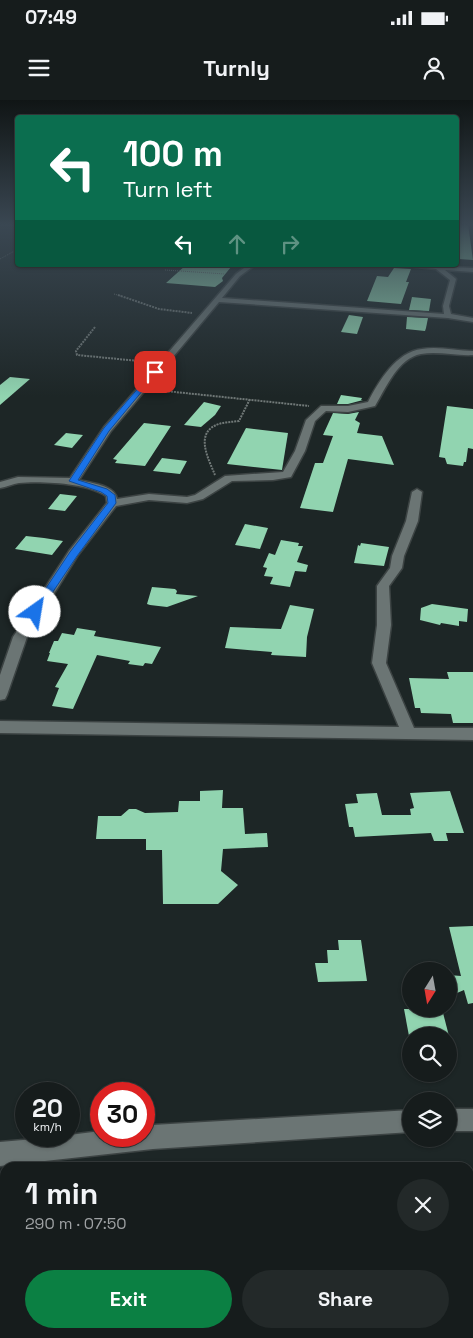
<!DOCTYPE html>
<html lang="en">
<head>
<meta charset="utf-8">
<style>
	:root { --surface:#161c1c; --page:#232929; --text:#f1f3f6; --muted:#9ea1a3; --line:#353a3b; --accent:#0b8043 }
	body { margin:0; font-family:"Space Grotesk",sans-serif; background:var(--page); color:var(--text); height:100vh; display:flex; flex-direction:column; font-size:19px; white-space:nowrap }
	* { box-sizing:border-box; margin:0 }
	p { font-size:16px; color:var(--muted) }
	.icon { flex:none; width:28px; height:28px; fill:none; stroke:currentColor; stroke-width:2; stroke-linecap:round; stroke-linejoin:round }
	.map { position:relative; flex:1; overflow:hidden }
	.sheet { position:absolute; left:0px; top:1062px; width:474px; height:176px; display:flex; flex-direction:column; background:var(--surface); border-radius:15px 15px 0 0; box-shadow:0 1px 4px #0004,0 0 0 1px var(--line) }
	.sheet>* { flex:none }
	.guide { position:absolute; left:15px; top:15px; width:444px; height:152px; border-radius:5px; box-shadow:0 1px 4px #0004,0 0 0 1px var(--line); background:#0b6e4f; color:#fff; overflow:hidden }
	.needle { width:32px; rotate:191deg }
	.controls { position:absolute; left:402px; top:862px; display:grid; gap:10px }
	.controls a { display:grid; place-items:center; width:55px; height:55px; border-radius:50%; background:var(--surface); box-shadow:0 1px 4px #0004,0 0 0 1px var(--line); font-size:25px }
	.speed { position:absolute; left:15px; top:982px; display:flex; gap:10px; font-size:25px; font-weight:700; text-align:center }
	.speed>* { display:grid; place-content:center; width:65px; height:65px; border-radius:50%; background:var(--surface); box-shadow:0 1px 4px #0004,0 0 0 1px var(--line); line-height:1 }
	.speed small { font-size:12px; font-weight:400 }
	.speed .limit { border:8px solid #d22; background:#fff; color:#111 }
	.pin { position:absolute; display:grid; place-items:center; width:42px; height:42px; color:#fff; margin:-21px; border-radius:10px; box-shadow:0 2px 8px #0006 }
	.me { position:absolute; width:55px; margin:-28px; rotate:32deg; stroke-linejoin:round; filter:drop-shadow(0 0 4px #0008) }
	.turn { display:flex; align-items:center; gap:18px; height:105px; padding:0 25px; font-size:22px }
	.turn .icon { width:65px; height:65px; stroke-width:2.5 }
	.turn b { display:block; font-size:35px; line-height:42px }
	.lanes { display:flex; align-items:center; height:48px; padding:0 25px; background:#0003; justify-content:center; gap:25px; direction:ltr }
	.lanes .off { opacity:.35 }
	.round { display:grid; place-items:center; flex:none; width:52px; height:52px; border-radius:26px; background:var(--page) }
	.overview { display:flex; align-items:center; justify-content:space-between; height:85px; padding:0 25px }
	h1 { font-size:30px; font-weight:800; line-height:38px }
	.button { display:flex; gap:10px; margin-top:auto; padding:10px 25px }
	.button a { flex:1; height:58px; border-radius:30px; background:var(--accent); color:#fff; font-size:20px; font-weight:800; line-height:58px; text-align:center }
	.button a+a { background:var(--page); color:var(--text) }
	.status { display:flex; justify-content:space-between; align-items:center; height:35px; padding:0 25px; background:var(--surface); direction:ltr }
	.status svg { height:14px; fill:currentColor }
	header { display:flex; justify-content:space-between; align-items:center; height:65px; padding:0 25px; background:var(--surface); font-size:22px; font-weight:800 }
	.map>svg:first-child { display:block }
</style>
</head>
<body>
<div class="status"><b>07:49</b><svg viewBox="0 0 49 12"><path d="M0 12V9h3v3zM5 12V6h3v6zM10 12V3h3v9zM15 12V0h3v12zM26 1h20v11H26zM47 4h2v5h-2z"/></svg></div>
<header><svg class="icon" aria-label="menu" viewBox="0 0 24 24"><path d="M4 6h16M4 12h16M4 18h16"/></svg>Turnly<svg class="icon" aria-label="person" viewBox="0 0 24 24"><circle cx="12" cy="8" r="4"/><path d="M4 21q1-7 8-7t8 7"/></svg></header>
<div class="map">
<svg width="473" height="1238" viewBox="0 0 473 1238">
	<rect width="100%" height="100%" fill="#1d2626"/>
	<g fill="#91d4b0">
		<path d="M457,124H468L473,160L459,159Z"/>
		<path d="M186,165H203L231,167L222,178L223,181L215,187L166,183Z"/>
		<path d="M394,168L411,169L406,182H409L401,204L367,201L377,176L388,177Z"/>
		<path d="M412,197L431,199L429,211L409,210Z"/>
		<path d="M349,215L363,217L357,234L341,232Z"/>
		<path d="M407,217L428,218L426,228L425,231L406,229Z"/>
		<path d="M10,277L30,279L0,305V285Z"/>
		<path d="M341,295L362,298L361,300H363L348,304H337Z"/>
		<path d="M204,302L221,306L215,315L201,327L184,325Z"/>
		<path d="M447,306L473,309V349L468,348L466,362H464L463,366L447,364L445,358L439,357Z"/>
		<path d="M359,312L355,320L360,323L357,333L382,336L394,365L348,359L333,412L300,408L315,363H323L333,336L323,335L333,313L348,314Z"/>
		<path d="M144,323L171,326L145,366L115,363L117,360L113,359Z"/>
		<path d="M246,328L288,333L282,370L227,364Z"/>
		<path d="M66,333L83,335L72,348L54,345Z"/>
		<path d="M162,358L187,361L180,374L153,371Z"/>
		<path d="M60,394L77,396L65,411L48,409Z"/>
		<path d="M245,424L268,428L260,449L235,445Z"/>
		<path d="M26,436L44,438L63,441L52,455L15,449Z"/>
		<path d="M281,440L299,443L298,446H303L297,462L308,465L306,472L295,471L290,487L270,484L273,477L264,476L267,468L263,467L269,453L275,455Z"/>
		<path d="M361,443L389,447L384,466L354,463L358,445L360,446Z"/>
		<path d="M152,487L175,489L177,491L176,494L198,496L167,507L150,505L147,504Z"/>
		<path d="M432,504L468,509L467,522L459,521V526L441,523L440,525L420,520L421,508Z"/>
		<path d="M290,505L314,509L307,537L306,557L271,555L272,552L225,548L230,527L281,529Z"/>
		<path d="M77,528L96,531L94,536L161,547L152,564L145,563L143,566L128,564L130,561L97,555L73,609L52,606L59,588L55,587L68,564L47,561L50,553H49L54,541H58L62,533L74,535Z"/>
		<path d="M447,572H473V623H453L451,614L421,613L420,608H415L409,578L449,579Z"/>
		<path d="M223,690L222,708H243L245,734L267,733L268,747L223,749L221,771L238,785L218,804H163L162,750H146V739H96L98,716H121L129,709H136L145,713L178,712L179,701H200V691Z"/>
		<path d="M450,691L464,733H446L448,741H434L431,733L355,737L353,727H349L345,704L358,703L356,694L377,693L382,715H411L410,709L414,708L410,693Z"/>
		<path d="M473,826V903L468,904L464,890L457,893L449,889V875L461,876L449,827Z"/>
		<path d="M338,840H361L367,881L318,882L315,863H328L327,850H339Z"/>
		<path d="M404,909H442L449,936H409Z"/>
	</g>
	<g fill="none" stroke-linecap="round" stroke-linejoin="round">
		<defs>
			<g id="minor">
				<path d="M248,165H255L240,176L222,198L444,214L443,206L450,180L436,169L398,165L473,168V172L445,170L456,179L449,206L451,214L473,218V222L448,218L219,202L111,331L79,380C91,383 115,385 117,399L149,394L187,397L195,395L225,376L283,372L295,351L306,320L321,306H348L368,302C379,281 396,252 422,249C439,246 456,251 473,251V255C456,256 438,251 421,254C398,258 386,288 375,306L348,312L326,311L315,321L305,351L291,377L273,380L232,381L203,399L187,403L149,400L116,406L78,455L27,537L7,595L5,599L0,600V575L13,537L69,451L107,403L106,396C87,383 41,381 19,383C13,384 6,387 0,388V382L18,377L70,378L104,327L236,174Z"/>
				<path d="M417,389L422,392L418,421L404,456L402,468L389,486L391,525L386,563L414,628H473V640L0,633V621L399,627L372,563L377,525V486L390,468L392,456L406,421L412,392Z"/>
				<rect x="449" y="1009" width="24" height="22"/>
				<path d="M411,1010V1032L153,1049L0,1066V1042L69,1036V1035L101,1031V1036H144V1026L153,1025Z"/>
			</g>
		</defs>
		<use href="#minor" stroke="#3c4343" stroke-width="3"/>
		<g stroke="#717978" stroke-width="1" stroke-dasharray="1 1" stroke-linecap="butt">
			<path d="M0,159L18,149"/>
			<path d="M165,170L225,174"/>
			<path d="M114,194L121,196"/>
		</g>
		<g stroke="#717978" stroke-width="2" stroke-dasharray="2 1" stroke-linecap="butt">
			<path d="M118,195L159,209L192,213"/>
			<path d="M95,227L76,251L77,255L149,262"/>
			<path d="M156,290L309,306"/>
			<path d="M215,375C208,358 194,332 219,324C225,322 232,322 239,321L250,299"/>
		</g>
		<use href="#minor" fill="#6b7574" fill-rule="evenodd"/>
	</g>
	<linearGradient id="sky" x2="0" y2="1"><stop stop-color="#101515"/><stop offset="0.42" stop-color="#3a4752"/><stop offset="1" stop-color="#3a4752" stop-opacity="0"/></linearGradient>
	<rect width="473" height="297" fill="url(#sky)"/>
	<path fill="#1a73e8" stroke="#114b97" d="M153,271L158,272L109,331L78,380L107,389L115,395L116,403L77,456L38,514H31L30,512L70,452L108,403L107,396L101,392L69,381L104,328Z"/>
</svg>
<div class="controls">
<a><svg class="needle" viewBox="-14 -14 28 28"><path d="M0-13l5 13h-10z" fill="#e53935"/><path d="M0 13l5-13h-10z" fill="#9ea1a3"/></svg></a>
<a><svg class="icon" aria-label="search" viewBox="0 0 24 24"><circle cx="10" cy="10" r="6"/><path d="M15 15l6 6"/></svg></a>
<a><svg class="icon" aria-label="layers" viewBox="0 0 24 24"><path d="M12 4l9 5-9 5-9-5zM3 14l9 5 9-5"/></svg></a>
</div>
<div class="speed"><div>20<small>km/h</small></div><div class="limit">30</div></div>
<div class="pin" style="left:155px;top:272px;background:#d93025"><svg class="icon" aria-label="arrive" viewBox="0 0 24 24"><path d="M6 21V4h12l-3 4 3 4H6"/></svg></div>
<svg class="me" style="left:35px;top:512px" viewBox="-20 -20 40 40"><circle r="19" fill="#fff"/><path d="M0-13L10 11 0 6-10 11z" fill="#1a73e8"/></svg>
<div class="guide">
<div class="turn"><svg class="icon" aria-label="left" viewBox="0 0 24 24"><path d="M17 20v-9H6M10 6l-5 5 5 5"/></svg><div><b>100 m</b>Turn left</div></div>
<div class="lanes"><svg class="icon" aria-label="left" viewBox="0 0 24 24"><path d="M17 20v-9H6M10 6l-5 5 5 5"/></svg><svg class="icon off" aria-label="ahead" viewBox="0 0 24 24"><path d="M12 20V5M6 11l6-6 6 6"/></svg><svg class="icon off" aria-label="right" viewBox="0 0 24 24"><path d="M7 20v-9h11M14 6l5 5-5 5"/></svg></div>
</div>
<section class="sheet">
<div class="overview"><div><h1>1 min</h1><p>290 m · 07:50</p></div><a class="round"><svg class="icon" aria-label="close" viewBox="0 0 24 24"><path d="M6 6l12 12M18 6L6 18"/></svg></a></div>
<div class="button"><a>Exit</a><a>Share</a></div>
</section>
</div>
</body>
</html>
